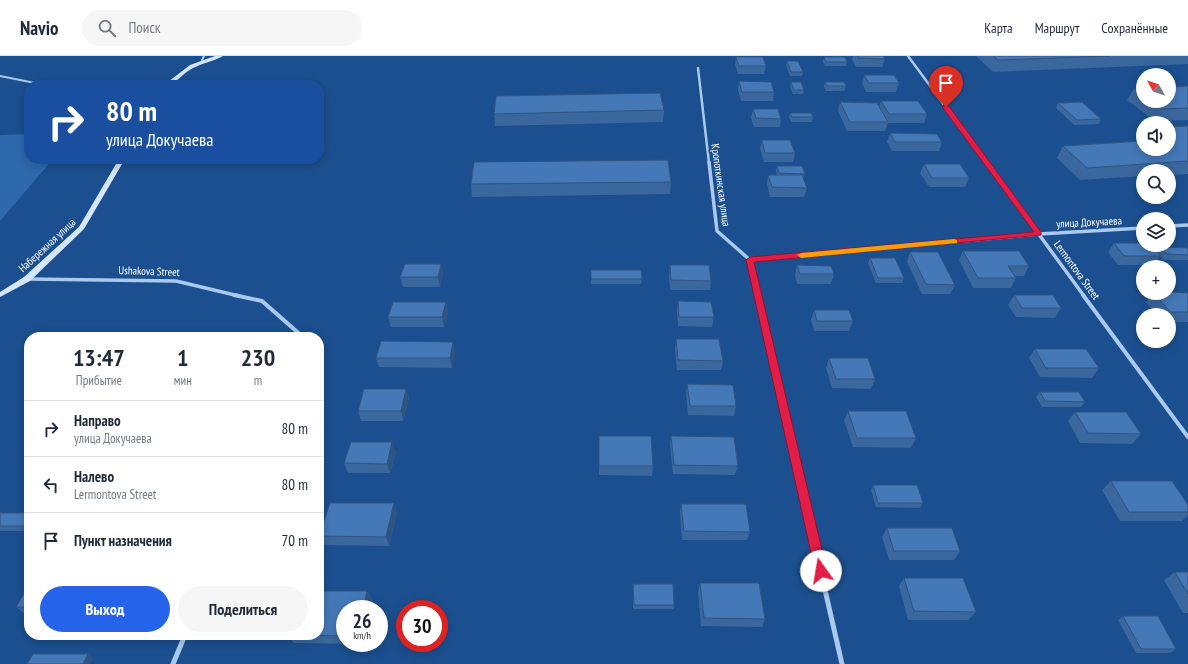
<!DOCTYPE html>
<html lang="ru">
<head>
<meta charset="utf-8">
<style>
	:root { --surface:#fff; --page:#f6f6f7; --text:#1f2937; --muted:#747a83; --line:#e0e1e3; --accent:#2563eb }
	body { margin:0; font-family:"PT Sans Narrow",sans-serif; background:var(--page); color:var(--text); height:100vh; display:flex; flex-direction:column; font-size:15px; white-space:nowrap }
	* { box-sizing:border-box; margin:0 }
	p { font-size:13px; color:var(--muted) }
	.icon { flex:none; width:22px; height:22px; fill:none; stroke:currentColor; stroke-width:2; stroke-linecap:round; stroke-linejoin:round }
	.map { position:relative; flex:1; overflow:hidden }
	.drawer { position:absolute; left:24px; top:276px; width:300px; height:308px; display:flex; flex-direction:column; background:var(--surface); border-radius:16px; box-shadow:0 2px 10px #0003 }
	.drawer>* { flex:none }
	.banner { position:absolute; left:24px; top:24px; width:300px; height:84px; border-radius:16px; box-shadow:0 2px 10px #0003; background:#1a4fa0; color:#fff; overflow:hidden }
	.needle { width:26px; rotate:310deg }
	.buttons { position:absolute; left:1136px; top:12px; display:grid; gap:8px }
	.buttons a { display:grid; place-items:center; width:40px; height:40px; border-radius:50%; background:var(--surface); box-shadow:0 2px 10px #0003; font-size:20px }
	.speed { position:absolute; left:336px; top:544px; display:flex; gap:8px; font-size:20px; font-weight:700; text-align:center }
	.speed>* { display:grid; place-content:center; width:52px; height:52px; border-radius:50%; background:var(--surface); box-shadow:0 2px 10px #0003; line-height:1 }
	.speed small { font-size:10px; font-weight:400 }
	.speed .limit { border:6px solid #d22; background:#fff; color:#111 }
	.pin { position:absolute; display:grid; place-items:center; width:34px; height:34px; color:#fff; margin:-41px -17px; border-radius:50% 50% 50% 0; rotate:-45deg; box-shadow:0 0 4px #0007 }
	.pin .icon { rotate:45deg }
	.me { position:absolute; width:44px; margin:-22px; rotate:347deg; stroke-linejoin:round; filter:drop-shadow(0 0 3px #0008) }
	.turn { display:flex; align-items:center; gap:14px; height:84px; padding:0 16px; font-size:18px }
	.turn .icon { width:52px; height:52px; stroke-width:2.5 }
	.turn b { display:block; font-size:28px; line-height:34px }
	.eta { display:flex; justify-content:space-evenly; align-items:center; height:68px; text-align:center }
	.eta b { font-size:24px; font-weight:700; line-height:28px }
	.action { display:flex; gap:8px; margin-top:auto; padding:8px 16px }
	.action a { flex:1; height:46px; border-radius:24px; background:var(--accent); color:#fff; font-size:16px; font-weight:700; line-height:46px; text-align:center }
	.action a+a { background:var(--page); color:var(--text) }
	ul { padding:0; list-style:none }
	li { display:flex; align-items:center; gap:12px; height:56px; padding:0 16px; border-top:1px solid var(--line) }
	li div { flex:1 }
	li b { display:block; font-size:15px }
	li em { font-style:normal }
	header { display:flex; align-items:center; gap:24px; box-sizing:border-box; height:56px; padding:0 20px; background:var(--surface); border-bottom:1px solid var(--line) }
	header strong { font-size:19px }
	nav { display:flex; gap:22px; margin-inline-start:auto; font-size:14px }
	.search { width:280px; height:36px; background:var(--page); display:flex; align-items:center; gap:10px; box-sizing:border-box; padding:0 14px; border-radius:22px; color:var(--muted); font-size:15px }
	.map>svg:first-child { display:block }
</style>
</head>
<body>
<header>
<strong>Navio</strong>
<div class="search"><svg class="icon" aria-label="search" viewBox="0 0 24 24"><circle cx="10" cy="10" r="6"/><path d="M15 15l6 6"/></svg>Поиск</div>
<nav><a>Карта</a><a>Маршрут</a><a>Сохранённые</a></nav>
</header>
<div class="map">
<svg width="1188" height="608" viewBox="0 0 1188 608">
	<rect width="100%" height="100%" fill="#1b4f8f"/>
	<path fill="#2e69ad" d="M29,78V103H53L0,165V79Z"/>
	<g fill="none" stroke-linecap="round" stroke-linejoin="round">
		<g stroke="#a9c9ee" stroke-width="2">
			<path d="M202,4L204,0"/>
			<path d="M0,20L45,29"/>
		</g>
		<g stroke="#a9c9ee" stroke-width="2.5">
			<path d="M908,0L987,107"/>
			<path d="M698,12L709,107"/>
		</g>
		<g stroke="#a9c9ee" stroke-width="3.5">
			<path d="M709,106L717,175L750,204L758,240"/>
			<path d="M986,106L1084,240"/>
			<path d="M1169,170L1188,169"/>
			<path d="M750,204L1039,178L1143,172"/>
			<path d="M27,223L176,225L239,240"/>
		</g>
		<g stroke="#a9c9ee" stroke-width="4">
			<path d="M234,239L262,245L303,281"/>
			<path d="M758,239L796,404"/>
			<path d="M1083,239L1188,381"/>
		</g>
		<g stroke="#a9c9ee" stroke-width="5">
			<path d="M795,403L842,608"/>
			<path d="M173,608L185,579"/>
		</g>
		<g fill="#d6e6fa" fill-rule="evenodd">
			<path d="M215,0H223C213,6 200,7 188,15C181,20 174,29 164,29L190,9Z"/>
			<path d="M119,103H125L84,173L30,225L0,241V236L24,221L79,171Z"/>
		</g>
	</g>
	<g fill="#3a679d">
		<path d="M853,0H883L885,3L882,11H856L852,3Z"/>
		<path d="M976,0H1188V8L993,16Z"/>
		<path d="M736,1L766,10L764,18H738L735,9Z"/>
		<path d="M824,1L847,6L846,10H825L823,6Z"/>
		<path d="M787,5L803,16L802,20H790L786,9Z"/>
		<path d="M864,19L899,27L896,36H866L862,27Z"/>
		<path d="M739,25L774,36L773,45H741L738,34Z"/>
		<path d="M791,26L804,34L803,38H793L790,31Z"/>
		<path d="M825,26L846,30L844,35H826L824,31Z"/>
		<path d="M1188,30V64L1155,65L1127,44L1134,32H1143V45H1169Z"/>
		<path d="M881,45L927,58L924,67H888L885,75H847L838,55L840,46L879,51Z"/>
		<path d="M1058,47L1101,63L1099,68L1074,69L1056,52Z"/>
		<path d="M753,53L781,63L780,71H754L751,62Z"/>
		<path d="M664,54L663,66L495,70L494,58Z"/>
		<path d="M790,57L813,61L812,66H791L789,61Z"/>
		<path d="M1188,70V118L1169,119V115H1143V120L1080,124L1057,102L1063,90L1138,85H1137L1143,75V93Z"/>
		<path d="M890,77L942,86L939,95H892L887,86Z"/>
		<path d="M762,84L795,97L793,106H764L760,93Z"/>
		<path d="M924,108L969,122L965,131H929L920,117Z"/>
		<path d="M777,110L805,118L803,122L807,132L804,141H770L767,128L768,119H777L776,115Z"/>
		<path d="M671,126L670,138L472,141L471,128Z"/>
		<path d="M1114,187L1157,196L1160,191L1188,192V204H1163L1160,200L1154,209H1118L1108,196Z"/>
		<path d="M963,195L1029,210L1024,220H1014L1016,222L1011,232H973L959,204Z"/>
		<path d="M910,196L955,229L950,238H922L907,206Z"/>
		<path d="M870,202L904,222L902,227H876L868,207Z"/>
		<path d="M670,209L711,225L710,234H670L669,219Z"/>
		<path d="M797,209L834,218L831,228H797L795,219Z"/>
		<path d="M591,214L642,223L641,228H591Z"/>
		<path d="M443,217L440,231H403L400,221Z"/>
		<path d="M1153,237H1188V266H1169V259H1157L1146,246Z"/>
		<path d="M1014,239L1061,252L1055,262L1016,261L1008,249Z"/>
		<path d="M678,245L714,261L712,271L678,270L677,255Z"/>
		<path d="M446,246L448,256L444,271H391L388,261Z"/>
		<path d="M814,254L853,265L849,275H814L811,264Z"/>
		<path d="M676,283L723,305L721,314H677L675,293Z"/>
		<path d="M1035,293L1099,312L1092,322L1040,321L1029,302Z"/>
		<path d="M455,296L452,312L379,311L376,302Z"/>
		<path d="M829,302L875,323L871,333L832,332L826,312Z"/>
		<path d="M687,328L736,350L734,360L688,359L686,338Z"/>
		<path d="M406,333L409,342L403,365H361L358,355Z"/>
		<path d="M1040,336L1085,346L1081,351H1042L1036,341Z"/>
		<path d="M848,355L916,382L911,392L853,391L844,364Z"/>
		<path d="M1075,356L1141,378L1132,388L1080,387L1068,365Z"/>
		<path d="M599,380L653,410L652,420L599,419Z"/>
		<path d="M671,380L738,410L735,419L673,418L670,390Z"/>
		<path d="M396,396L390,417H348L344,407Z"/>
		<path d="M1111,425L1188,449V459L1182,465H1120L1102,434Z"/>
		<path d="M873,429L923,447L920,452L876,451L871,434Z"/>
		<path d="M394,447L397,456L389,490L324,489L319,480Z"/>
		<path d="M681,448L750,476L747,484H682L680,457Z"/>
		<rect x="0" y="457" width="29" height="18"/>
		<path d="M887,472L960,495L954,504H889L882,481Z"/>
		<path d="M1175,516H1188V557H1183L1164,524Z"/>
		<path d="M904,522L976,556L968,564H908L899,530Z"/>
		<path d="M700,527L765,563L762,571L701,570L698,536Z"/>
		<path d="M633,528L674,549L673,553H633Z"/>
		<path d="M29,529V559H26L16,551Z"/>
		<path d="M319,535H367L372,543L369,553H345V587H361V588L294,587L288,579H319Z"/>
		<path d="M1123,560L1176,593L1170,597H1136L1118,564Z"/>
	</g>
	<g fill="#305480">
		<path d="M441,208L443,217L440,231L438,221Z"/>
		<path d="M446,246L448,256L444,271L442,261Z"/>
		<path d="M453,286L455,296L452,312L450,302Z"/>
		<path d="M406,333L409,342L403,365L401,355Z"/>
		<path d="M392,386L396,396L390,417L387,408Z"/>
		<path d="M394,447L397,456L389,490L386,481Z"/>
		<path d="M367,535L372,543L369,553H363Z"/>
		<path d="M88,598L93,602L90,608H83Z"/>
	</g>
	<g fill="#4478b7" stroke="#305480">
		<path d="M857,0H883L885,3L859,2Z"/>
		<path d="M993,0H1110L998,4Z"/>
		<path d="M736,1H763L766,10H739Z"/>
		<path d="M824,1H845L847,6H826Z"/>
		<path d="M787,5H798L803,16H791Z"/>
		<path d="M864,19H894L899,27H869Z"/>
		<path d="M739,25L771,26L774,36H742Z"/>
		<path d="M791,26H801L804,34H794Z"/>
		<path d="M825,26H844L846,30H827Z"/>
		<path d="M1188,30V52L1162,53L1151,45H1169V31Z"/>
		<path d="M1134,32H1143V39Z"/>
		<path d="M660,37L664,54L494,58L496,40Z"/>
		<path d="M881,45H918L927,58H889Z"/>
		<path d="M840,46L877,47L888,66H850Z"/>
		<path d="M1082,46L1101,63L1077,64L1058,47Z"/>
		<path d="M753,53H778L781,63L756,62Z"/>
		<path d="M790,57H811L813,61H792Z"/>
		<path d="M1188,70V105L1087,112L1063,90L1143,85V93H1169V71Z"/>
		<path d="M890,77L937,78L942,86H895Z"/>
		<path d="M762,84H790L795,97H765Z"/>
		<path d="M668,104L671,126L471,128L474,106Z"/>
		<path d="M924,108H960L969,122H932Z"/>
		<path d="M777,110H802L805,118L779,117Z"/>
		<path d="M768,119H802L807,132L772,131Z"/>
		<path d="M1114,187H1143V189H1151L1161,200H1124Z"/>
		<path d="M1160,191L1188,192V199L1167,198Z"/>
		<path d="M963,195H1019L1029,210H1008L1016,222H978Z"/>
		<path d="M910,196H938L955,229L926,228Z"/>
		<path d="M870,202H895L904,222H878Z"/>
		<path d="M405,208H441L438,221H400Z"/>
		<path d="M670,209H709L711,225L671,224Z"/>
		<path d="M797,209L831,210L834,218H800Z"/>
		<path d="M591,214H641L642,223H591Z"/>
		<path d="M1169,236L1188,237V256H1170L1154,237H1169Z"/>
		<path d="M1014,239H1053L1061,252H1022Z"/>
		<path d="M678,245L711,246L714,261H679Z"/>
		<path d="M393,246H446L442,261H388Z"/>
		<path d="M814,254H849L853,265H817Z"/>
		<path d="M676,283H719L723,305L678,304Z"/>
		<path d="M381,285L453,286L450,302H376Z"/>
		<path d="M1035,293H1086L1099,312H1046Z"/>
		<path d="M829,302H868L875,323H836Z"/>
		<path d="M687,328L733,329L736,350H690Z"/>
		<path d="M364,333H406L401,355H358Z"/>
		<path d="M1040,336H1079L1085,346L1045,345Z"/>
		<path d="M848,355H906L916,382H857Z"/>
		<path d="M1075,356H1126L1141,378L1088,377Z"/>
		<path d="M599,380H651L653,410H599Z"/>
		<path d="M671,380L734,381L738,410L674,409Z"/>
		<path d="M351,386H392L387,408L344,407Z"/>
		<path d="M1111,425H1172L1188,449V456H1129Z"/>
		<path d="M873,429H917L923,447H878Z"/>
		<path d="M330,447H394L386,481L319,480Z"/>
		<path d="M681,448H746L750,476L684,475Z"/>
		<rect x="0" y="457" width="29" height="13"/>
		<path d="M887,472H952L960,495H894Z"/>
		<path d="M1175,516H1188V538Z"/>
		<path d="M904,522H963L976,556L914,555Z"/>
		<path d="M700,527H759L765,563L704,562Z"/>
		<path d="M633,528H673L674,549H634Z"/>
		<path d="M29,529V551H16Z"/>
		<path d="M319,535H367L363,553H345V580L288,579H319Z"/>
		<path d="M1123,560H1158L1176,593H1141Z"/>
		<path d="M33,598H88L83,608H27Z"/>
	</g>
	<path fill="#e11d48" stroke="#92132f" d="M943,49H948L1041,176V179L754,206L827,515L825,519L821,520L817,519L815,515L746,204L750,201L1034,176L943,52Z"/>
	<path fill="#f59e0b" d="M954,183L957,184V187L801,202L797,199L801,197Z"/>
	<g text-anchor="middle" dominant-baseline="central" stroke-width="3" stroke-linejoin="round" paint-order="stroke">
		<g font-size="11" fill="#fff" stroke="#1b4f8f">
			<text transform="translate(721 129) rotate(82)">Кропоткинская улица</text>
			<text transform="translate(1089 166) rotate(-3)">улица Докучаева</text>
			<text transform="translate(47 189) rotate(-43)">Набережная улица</text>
			<text transform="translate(1077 214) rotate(54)">Lermontova Street</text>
			<text transform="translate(149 215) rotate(2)">Ushakova Street</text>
		</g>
	</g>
</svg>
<div class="buttons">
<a><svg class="needle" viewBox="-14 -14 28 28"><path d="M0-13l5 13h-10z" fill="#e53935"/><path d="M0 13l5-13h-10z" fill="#747a83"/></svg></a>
<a><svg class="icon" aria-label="sound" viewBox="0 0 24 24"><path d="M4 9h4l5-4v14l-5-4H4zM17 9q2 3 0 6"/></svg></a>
<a><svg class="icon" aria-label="search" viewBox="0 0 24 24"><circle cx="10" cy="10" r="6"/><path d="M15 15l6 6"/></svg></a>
<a><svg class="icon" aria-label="layers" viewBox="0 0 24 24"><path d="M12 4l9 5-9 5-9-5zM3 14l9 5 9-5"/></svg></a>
<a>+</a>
<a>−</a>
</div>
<div class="speed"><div>26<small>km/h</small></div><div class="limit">30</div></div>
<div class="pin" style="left:946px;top:51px;background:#d93025"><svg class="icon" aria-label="arrive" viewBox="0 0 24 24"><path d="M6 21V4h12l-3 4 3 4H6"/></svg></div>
<svg class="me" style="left:821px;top:515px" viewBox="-20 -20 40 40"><circle r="19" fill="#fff"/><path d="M0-13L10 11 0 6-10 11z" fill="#e11d48"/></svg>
<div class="banner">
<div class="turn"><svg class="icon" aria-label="right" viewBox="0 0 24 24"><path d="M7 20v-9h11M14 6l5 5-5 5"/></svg><div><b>80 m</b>улица Докучаева</div></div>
</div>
<section class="drawer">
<div class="eta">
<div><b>13:47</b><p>Прибытие</p></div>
<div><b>1</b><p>мин</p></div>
<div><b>230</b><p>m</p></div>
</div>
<ul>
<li><svg class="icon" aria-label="right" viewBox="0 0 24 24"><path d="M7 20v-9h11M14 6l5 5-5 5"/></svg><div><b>Направо</b><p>улица Докучаева</p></div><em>80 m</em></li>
<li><svg class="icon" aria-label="left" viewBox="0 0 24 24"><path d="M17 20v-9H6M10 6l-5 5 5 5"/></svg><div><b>Налево</b><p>Lermontova Street</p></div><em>80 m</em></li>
<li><svg class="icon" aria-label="arrive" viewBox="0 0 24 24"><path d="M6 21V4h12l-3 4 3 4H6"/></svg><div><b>Пункт назначения</b></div><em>70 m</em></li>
</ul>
<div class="action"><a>Выход</a><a>Поделиться</a></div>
</section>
</div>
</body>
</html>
